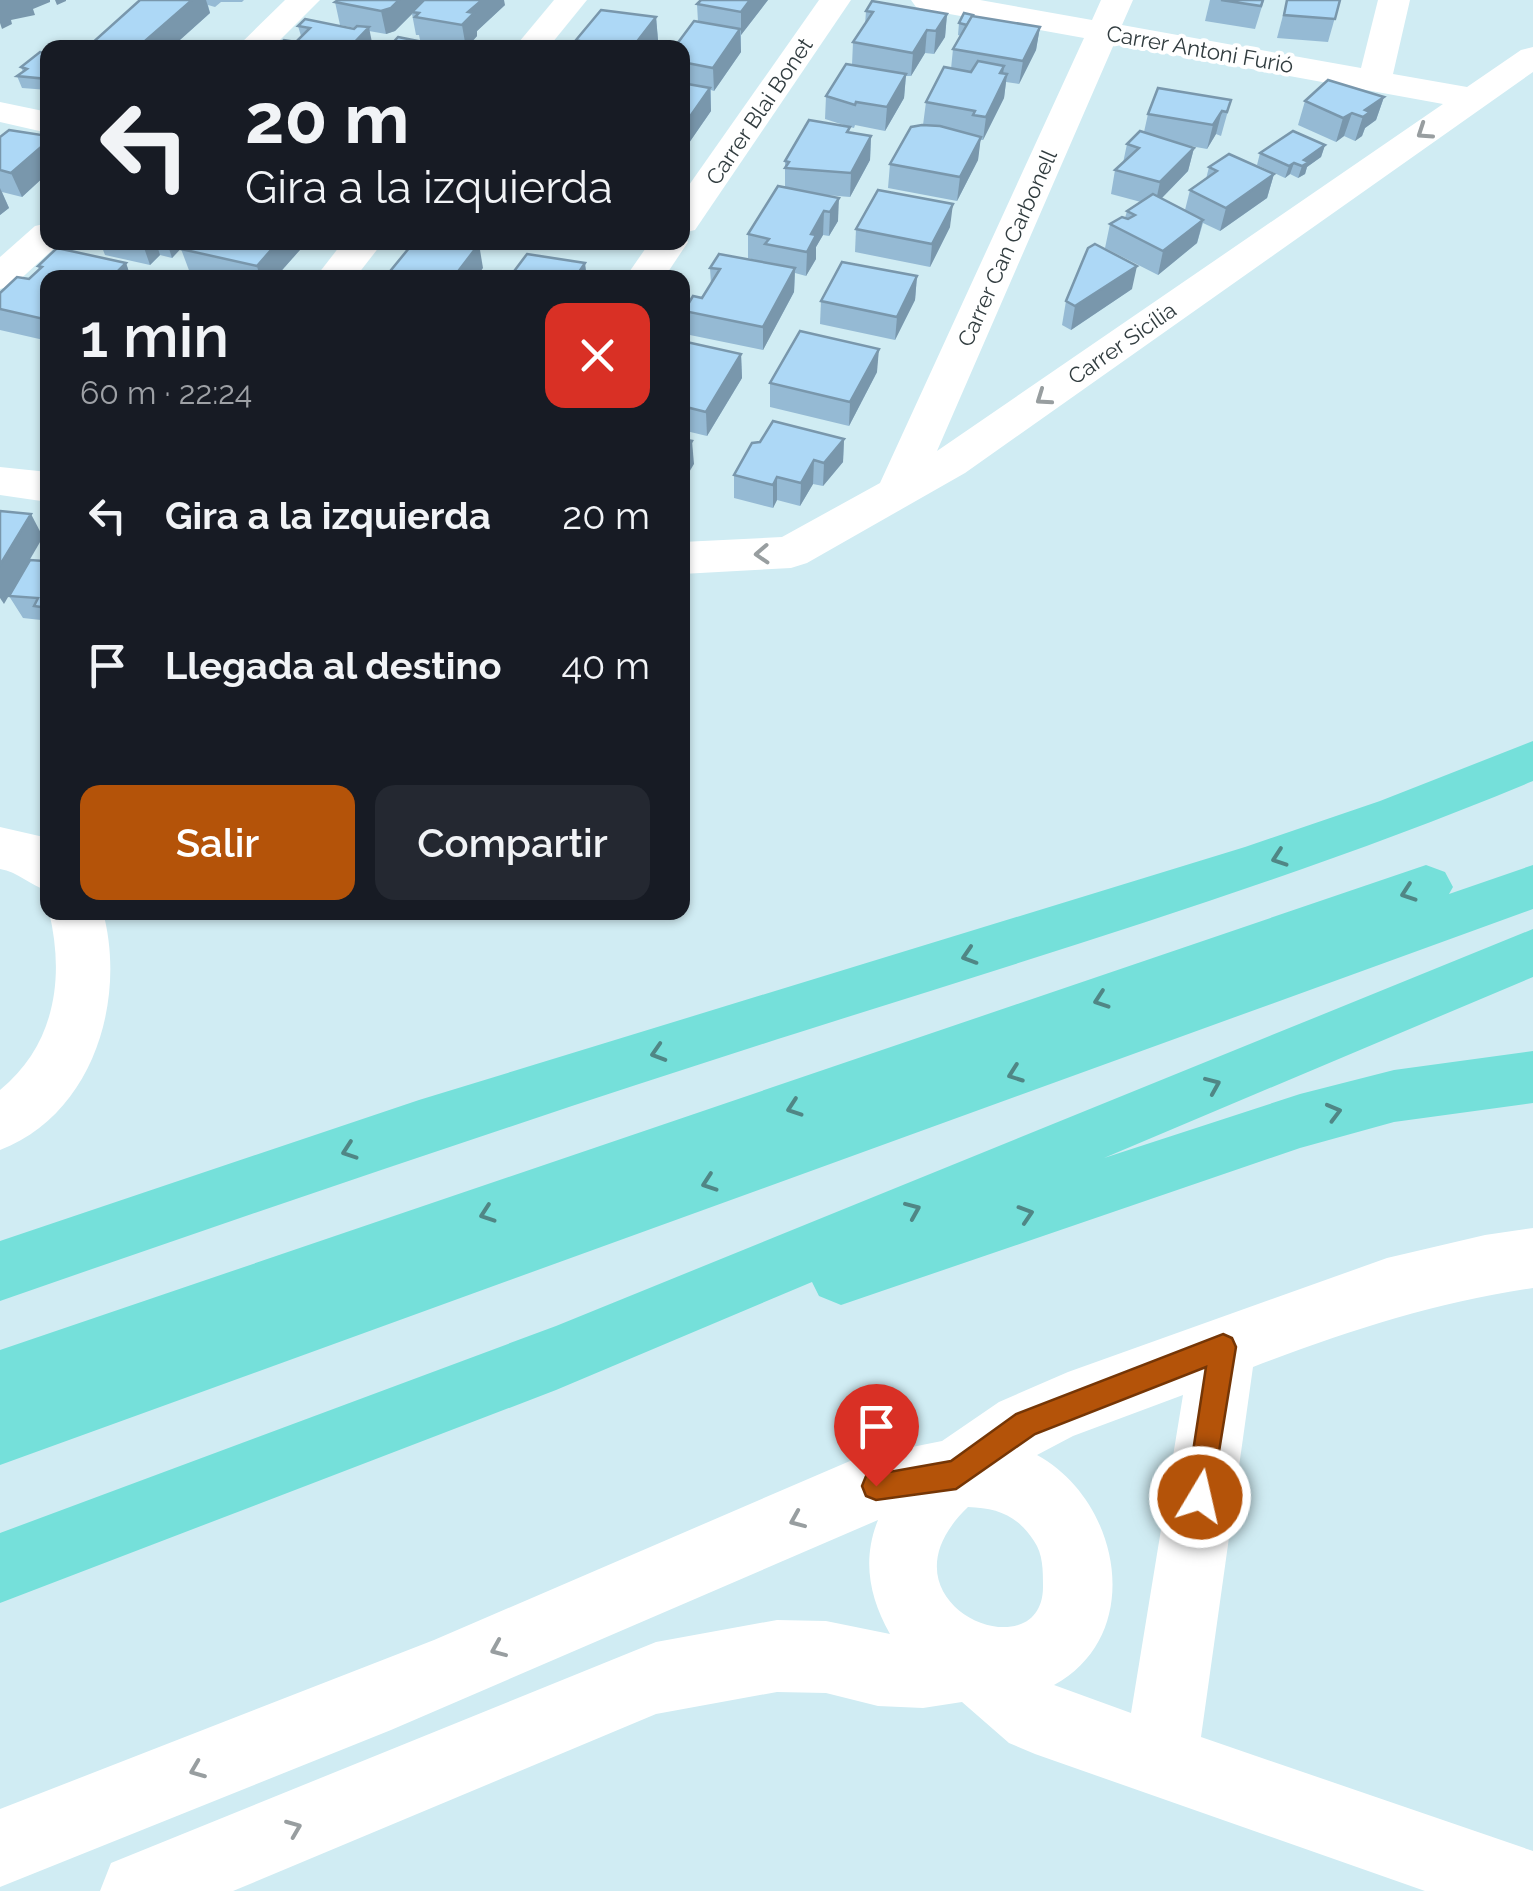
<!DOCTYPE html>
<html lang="es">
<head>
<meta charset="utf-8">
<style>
	:root { --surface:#171b24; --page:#242831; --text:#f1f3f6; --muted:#9ea1a6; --accent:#b45309 }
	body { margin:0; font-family:Raleway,sans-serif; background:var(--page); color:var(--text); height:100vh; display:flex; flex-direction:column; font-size:38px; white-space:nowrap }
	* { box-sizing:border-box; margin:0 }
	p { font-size:32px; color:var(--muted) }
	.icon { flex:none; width:55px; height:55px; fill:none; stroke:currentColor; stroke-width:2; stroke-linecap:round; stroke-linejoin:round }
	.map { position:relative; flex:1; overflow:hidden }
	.panel { position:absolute; left:40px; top:270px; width:650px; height:650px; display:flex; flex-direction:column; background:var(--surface); border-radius:20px; box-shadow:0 2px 8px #0004 }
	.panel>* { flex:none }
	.guide { position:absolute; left:40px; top:40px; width:650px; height:210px; border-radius:20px; box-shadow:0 2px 8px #0004; background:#171b24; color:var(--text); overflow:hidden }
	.pin { position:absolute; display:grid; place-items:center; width:85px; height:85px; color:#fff; margin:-102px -42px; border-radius:50% 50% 50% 0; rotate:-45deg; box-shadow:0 0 10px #0007 }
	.pin .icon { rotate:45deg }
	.me { position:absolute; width:110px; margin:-55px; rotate:9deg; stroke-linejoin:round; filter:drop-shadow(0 0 8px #0008) }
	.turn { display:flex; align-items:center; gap:35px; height:210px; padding:0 40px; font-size:45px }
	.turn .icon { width:130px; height:130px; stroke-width:2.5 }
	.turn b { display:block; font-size:70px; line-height:85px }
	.round { display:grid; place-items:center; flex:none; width:105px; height:105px; border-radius:20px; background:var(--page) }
	.summary { display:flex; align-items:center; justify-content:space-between; height:170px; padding:0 40px }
	h1 { font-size:60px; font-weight:600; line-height:75px }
	.cta { display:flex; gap:20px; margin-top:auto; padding:20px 40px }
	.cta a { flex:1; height:115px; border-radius:20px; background:var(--accent); color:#fff; font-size:40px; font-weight:600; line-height:115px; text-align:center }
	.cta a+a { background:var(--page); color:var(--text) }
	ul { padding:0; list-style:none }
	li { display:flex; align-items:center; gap:30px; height:150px; padding:0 40px }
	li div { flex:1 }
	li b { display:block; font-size:38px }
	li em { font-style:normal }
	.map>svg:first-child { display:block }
</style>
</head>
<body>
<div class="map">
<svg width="1533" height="1891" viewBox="0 0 1533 1891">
	<rect width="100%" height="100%" fill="#d0ecf3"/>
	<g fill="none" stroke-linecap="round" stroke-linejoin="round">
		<g fill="#fff" fill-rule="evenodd">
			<path d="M285,0H320L272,48H236Z"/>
			<path d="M554,0H587L548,48H514Z"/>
			<path d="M819,0H851L695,230L682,233V195Z"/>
			<path d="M911,0H980L1092,20L1101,0H1133L1122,25L1361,68L1378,0H1410L1393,74L1467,87L1521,50L1533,47V72L965,473L807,563L791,568L682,574V542L782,537L880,483L1084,38L927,10L916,7ZM1114,44L1443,104L937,451Z"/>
			<path d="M0,102L48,112V133L0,122Z"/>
			<path d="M48,223V242H61L14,285L0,289V257L35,226Z"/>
			<path d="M682,234L688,242L664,278H625L650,242H682Z"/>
			<path d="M343,242H383L355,278H315Z"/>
			<path d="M0,467L48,472V502L0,495Z"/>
			<path d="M0,827L48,838V891C30,885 18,872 0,869Z"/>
			<path d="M49,912H103C127,1002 92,1115 0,1150V1090C55,1045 65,978 49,912Z"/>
			<path d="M1533,1228V1288C1436,1302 1344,1332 1253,1367L1201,1737L1533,1851V1891H1425L1035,1754L1009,1743L962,1702L923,1708L878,1706L826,1693L777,1692L656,1714L233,1891H100L111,1863L656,1642L777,1620L826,1621L890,1634C869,1596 862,1560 878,1520L391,1730L0,1887V1809L434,1640L857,1458L942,1441L999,1402L1068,1372L1387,1258L1485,1235ZM1183,1395L1131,1713L1054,1685C1147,1634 1120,1500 1037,1455L1073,1436ZM968,1507C997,1508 1017,1515 1034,1541C1043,1554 1043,1570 1043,1586C1044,1676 867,1604 968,1507Z"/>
		</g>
		<g fill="#75e0da" fill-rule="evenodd">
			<path d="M1533,741V781C1292,881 1042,955 794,1034C528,1119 264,1209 0,1301V1241L419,1100L1245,847L1380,801Z"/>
			<path d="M1426,865L1445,872L1453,887L1449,894L1533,865V909L0,1465V1350Z"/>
			<path d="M1533,929V977L1104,1158L1300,1094L1394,1070L1533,1051V1103L1394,1122L1300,1148L841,1305L819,1296L812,1282L556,1390L0,1603V1533L556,1326Z"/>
		</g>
	</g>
	<g fill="#95bad4">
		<path d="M140,0H244L242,2H221L215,7L208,5L210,13L171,48H92L91,44Z"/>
		<path d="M701,0H768L741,35V52L714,91L711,90V111L682,153V48L698,22L697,4Z"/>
		<path d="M1210,0H1264L1255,29L1205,21Z"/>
		<path d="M1287,0H1340L1328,42L1277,38Z"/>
		<path d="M335,2L505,5L477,31V36L467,48L420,40L419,35H416L412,14L395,31L386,34L369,31L373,48H277L296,42L301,36L298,26L354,29L355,28L340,25Z"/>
		<path d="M866,11L947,14L945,37L934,54L925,53L911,76H906L904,98L885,131L855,125L854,128L850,127L849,132L871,136L870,160L850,197L826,195L838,221L829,236L823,235L816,247V259L806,276L795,273L794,292L763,350L685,334L684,311L702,298L711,284L710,268L766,263L748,258V234L785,187V161L850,127L825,119L826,96L852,65L853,42L865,25Z"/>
		<path d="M973,16L1040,27L1036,50L1019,84L1006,82L1004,98L983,140H980L978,160L957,201L888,188L890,164L923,125L926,102L951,69L953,49L961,36L958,35L959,23Z"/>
		<path d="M656,17L658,40L652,48H576V40Z"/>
		<path d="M48,54V90L22,88L17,76L23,72L21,67Z"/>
		<path d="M1384,97L1376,120L1365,128L1362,136L1355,141L1344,136L1336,142L1298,125L1305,101Z"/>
		<path d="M1231,100L1221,136L1216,134L1207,149L1185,145L1194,148L1188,171L1161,199L1185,210L1190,190L1206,179L1209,167L1274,174L1267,198L1220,231L1203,223L1197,243L1158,275L1105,248L1110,224L1125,218L1127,211L1141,202L1111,194L1115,170L1123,163L1127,144L1144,132L1148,114Z"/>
		<path d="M48,136V173L22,197L2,192L9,208L0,215V137Z"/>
		<path d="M1325,145L1321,157L1307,167L1305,174L1298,178L1290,174L1285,178L1257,165L1260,153Z"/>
		<path d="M950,227L930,267L855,252L856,229Z"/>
		<path d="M100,242H187L172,258L160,255L150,265L105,255Z"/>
		<path d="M307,242L275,278H210L190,273L181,249Z"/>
		<path d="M126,263L131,278H48V341L0,330V293L29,279L39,270L38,266Z"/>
		<path d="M917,276L915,300L895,340L820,324L821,301Z"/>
		<path d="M1132,289L1071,330L1062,325L1066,301Z"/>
		<path d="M682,341L741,354L742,378L707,436L682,430Z"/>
		<path d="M877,372L849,426L770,407V383Z"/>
		<path d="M844,439L843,462L823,486L813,484L800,506L777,500L773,508L734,498V475Z"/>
		<path d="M48,554V629L41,620L23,618L9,596L44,561Z"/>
	</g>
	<g fill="#7997ac">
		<path d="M0,0H50V2L33,9L35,15L11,20L12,24L2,29L0,23Z"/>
		<path d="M55,0H66V1L57,5Z"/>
		<path d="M192,0H206L210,13L171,48H137Z"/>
		<path d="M399,0H426L412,12V14L395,31L386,34L381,11Z"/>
		<path d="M482,0H504L505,5L477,31V36L466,48L462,25L468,12Z"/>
		<path d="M750,0H768L741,35V12Z"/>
		<path d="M947,14L945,37L934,54L936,31Z"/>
		<path d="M656,17L658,40L652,48H632Z"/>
		<path d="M369,27L373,48H349Z"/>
		<path d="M1040,27L1036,50L1019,84L1023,61Z"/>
		<path d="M740,29L741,52L714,91L713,68Z"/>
		<path d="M927,30L925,53L911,76L913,53Z"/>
		<path d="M1004,66L1002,84L1007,74L1004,98L983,140L986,117L1000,73Z"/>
		<path d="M906,74L904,98L885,131L887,107Z"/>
		<path d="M710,88L711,111L682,153V128Z"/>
		<path d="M1384,97L1376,120L1365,128L1362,136L1355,141L1365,110Z"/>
		<path d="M1222,111L1216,134L1207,149L1213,125Z"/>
		<path d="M1352,113L1344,136L1336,142L1343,118Z"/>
		<path d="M871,136L870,160L850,197L851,173Z"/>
		<path d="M981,137L978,160L957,201L960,177Z"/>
		<path d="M48,141V173L22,197L11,173Z"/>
		<path d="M1325,145L1321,157L1307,167L1305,174L1298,178L1304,160Z"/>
		<path d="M1194,148L1188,171L1155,205L1160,182Z"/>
		<path d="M1294,163L1290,174L1285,178L1289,166Z"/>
		<path d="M1274,174L1267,198L1220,231L1226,208Z"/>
		<path d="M0,188L9,208L0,215Z"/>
		<path d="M839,198L838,221L829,236L830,212Z"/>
		<path d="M953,204L950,227L930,267L932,244Z"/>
		<path d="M824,211L823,235L816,247V259L806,276L807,252L811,234Z"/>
		<path d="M1203,220L1197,243L1158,275L1163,251Z"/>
		<path d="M142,242H156L160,255L150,265Z"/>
		<path d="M167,242H187L172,258Z"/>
		<path d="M278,242H307L275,278H260L257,266Z"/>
		<path d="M479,244L483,268L476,278H453Z"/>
		<path d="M126,263L131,278H111Z"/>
		<path d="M585,263L587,278H575Z"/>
		<path d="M1137,266L1132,289L1071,330L1075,306Z"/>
		<path d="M795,268L794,292L763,350V327Z"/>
		<path d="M917,276L915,300L895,340L897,317Z"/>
		<path d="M879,349L877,372L849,426L850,402Z"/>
		<path d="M741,354L742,378L707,436L706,412Z"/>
		<path d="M844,439L843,462L823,486L824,463Z"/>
		<path d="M692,441L694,464L682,484V458Z"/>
		<path d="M814,460L813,484L800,506L801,483Z"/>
		<path d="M777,477V500L773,508V485Z"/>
		<path d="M31,514L43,537L4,604L0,598V565Z"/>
	</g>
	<g fill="#add8f6" stroke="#7997ac" stroke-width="2.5">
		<path d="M140,0H192L137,48H107L91,44Z"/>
		<path d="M338,0H399L391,8L381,11L335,2Z"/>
		<path d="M424,0H482L468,12L474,13L462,25L415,17L419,13L412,12Z"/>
		<path d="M701,0H750L741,12L697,4Z"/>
		<path d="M1221,0H1263L1261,6Z"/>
		<path d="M1287,0H1340L1335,19L1284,15Z"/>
		<path d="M872,1L947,14L936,31L927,30L913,53L853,42L873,12L866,11Z"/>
		<path d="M601,10L656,17L632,48H604L576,40Z"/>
		<path d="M964,13L973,15L967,25L959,23Z"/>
		<path d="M972,16L1040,27L1023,61L953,49Z"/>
		<path d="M305,19L354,29L357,26L369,27L349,48L277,46L284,40L296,42L310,28L298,26Z"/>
		<path d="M694,21L740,29L713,68L682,62V48H674Z"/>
		<path d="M398,37L453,48H388Z"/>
		<path d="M40,52L48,54V79L17,76L27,69L21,67Z"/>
		<path d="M978,61L1004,66L1000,73L1007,74L986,117L973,115L975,111L926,102L944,67L971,72Z"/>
		<path d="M846,64L906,74L887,107L856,102L855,105L826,96Z"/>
		<path d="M1328,80L1384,97L1365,110L1370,112L1363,117L1352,113L1343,118L1305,101Z"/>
		<path d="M682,83L710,88L682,128Z"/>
		<path d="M1158,88L1231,100L1227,112L1222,111L1213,125L1148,114Z"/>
		<path d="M809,120L850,127L847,132L871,136L851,173L785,168L789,162L785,161Z"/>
		<path d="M922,125L940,126L981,137L960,177L890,164L911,127Z"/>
		<path d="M9,130L48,136V141L11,173L0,170V137Z"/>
		<path d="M1140,131L1194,148L1160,182L1115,170L1139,148L1127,144Z"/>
		<path d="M1293,131L1325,145L1304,160L1309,162L1302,166L1294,163L1289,166L1260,153Z"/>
		<path d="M1229,154L1274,174L1226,208L1190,190L1217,171L1209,167Z"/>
		<path d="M778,186L839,198L830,212L824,211L811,234L816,235L807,252L765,244L769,239L748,234Z"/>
		<path d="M878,190L953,204L932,244L856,229Z"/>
		<path d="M1153,194L1203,220L1163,251L1110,224L1122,217L1128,219L1135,215L1127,211Z"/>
		<path d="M188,242H278L257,266L181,249Z"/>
		<path d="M414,242H470L479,244L453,278H395L387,275Z"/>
		<path d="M1095,244L1137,266L1075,306L1066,301L1088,248Z"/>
		<path d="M57,248L126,263L111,278H87L67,273L62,278H48V320L0,309V293L17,277L29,279L42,267L38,266Z"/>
		<path d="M527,254L585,263L575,278H509Z"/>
		<path d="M719,254L795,268L763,327L684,311L693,296L702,298L720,269L710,268Z"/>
		<path d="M842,262L917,276L897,317L821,301Z"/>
		<path d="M800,331L879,349L850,402L770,383Z"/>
		<path d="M682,341L741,354L706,412L682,406Z"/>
		<path d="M773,421L844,439L824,463L814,460L801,483L777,477L773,485L734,475L752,443L760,442Z"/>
		<path d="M682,439L692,441L682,458Z"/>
		<path d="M0,511L31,514L0,565Z"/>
		<path d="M48,554V608L34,606L38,598L9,596L30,560L44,561Z"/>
	</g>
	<defs><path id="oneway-chevron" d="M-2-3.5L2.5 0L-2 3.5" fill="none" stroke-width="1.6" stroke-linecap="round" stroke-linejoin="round" transform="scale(2.5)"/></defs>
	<g stroke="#989ea0">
		<use href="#oneway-chevron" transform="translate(1424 132) rotate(146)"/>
		<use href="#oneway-chevron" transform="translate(1043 398) rotate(145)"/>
		<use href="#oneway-chevron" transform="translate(762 554) rotate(177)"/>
		<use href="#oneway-chevron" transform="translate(797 1520) rotate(157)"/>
		<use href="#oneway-chevron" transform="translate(498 1649) rotate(157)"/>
		<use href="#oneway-chevron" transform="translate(197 1770) rotate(158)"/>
		<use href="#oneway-chevron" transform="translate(294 1828) rotate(-22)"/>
	</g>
	<g stroke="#508685">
		<use href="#oneway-chevron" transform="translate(1279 858) rotate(161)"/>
		<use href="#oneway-chevron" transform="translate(1408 893) rotate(161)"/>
		<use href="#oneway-chevron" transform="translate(969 956) rotate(162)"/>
		<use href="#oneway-chevron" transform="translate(1101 1000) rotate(161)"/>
		<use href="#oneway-chevron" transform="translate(658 1053) rotate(163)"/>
		<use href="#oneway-chevron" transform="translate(1015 1074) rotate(160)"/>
		<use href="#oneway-chevron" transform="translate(1213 1085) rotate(-23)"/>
		<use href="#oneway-chevron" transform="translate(794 1108) rotate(161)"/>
		<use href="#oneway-chevron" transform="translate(1334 1112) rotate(-15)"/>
		<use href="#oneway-chevron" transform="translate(349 1151) rotate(161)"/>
		<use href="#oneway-chevron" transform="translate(709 1183) rotate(161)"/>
		<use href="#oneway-chevron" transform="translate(913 1210) rotate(-23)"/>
		<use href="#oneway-chevron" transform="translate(487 1214) rotate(161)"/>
		<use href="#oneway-chevron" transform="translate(1026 1214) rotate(-18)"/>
	</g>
	<path fill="#b45309" stroke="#753606" stroke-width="2.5" d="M1223,1334L1232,1338L1236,1347L1210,1507L1200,1511L1190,1507L1186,1497L1206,1367L1035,1434L956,1489L876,1500L866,1496L862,1486L866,1476L951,1461L1016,1414Z"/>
	<g text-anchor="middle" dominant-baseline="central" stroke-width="8" stroke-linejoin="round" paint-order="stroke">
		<g font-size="22" fill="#323d40" stroke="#fff">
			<text transform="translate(1200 49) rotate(10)">Carrer Antoni Furió</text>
			<text transform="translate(759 111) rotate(-56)">Carrer Blai Bonet</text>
			<text transform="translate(1007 248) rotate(-66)">Carrer Can Carbonell</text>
			<text transform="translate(1122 343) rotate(-35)">Carrer Sicília</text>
		</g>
	</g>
</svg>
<div class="pin" style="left:876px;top:1486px;background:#d93025"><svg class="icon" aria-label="arrive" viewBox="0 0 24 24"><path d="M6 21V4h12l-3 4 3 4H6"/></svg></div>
<svg class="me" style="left:1200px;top:1497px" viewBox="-20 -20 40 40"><circle r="17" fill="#b45309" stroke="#fff" stroke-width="3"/><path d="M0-11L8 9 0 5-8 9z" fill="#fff"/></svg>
<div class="guide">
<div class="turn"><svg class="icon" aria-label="left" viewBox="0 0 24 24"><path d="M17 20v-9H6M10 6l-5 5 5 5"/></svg><div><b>20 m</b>Gira a la izquierda</div></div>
</div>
<section class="panel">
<div class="summary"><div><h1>1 min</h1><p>60 m · 22:24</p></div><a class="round" style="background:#d93025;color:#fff"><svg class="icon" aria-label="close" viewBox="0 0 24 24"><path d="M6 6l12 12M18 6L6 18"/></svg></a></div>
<ul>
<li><svg class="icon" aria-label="left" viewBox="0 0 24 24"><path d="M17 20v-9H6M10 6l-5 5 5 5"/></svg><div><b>Gira a la izquierda</b></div><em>20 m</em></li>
<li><svg class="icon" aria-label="arrive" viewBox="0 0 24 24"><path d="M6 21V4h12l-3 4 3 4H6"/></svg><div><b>Llegada al destino</b></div><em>40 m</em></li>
</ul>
<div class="cta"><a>Salir</a><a>Compartir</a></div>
</section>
</div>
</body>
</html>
